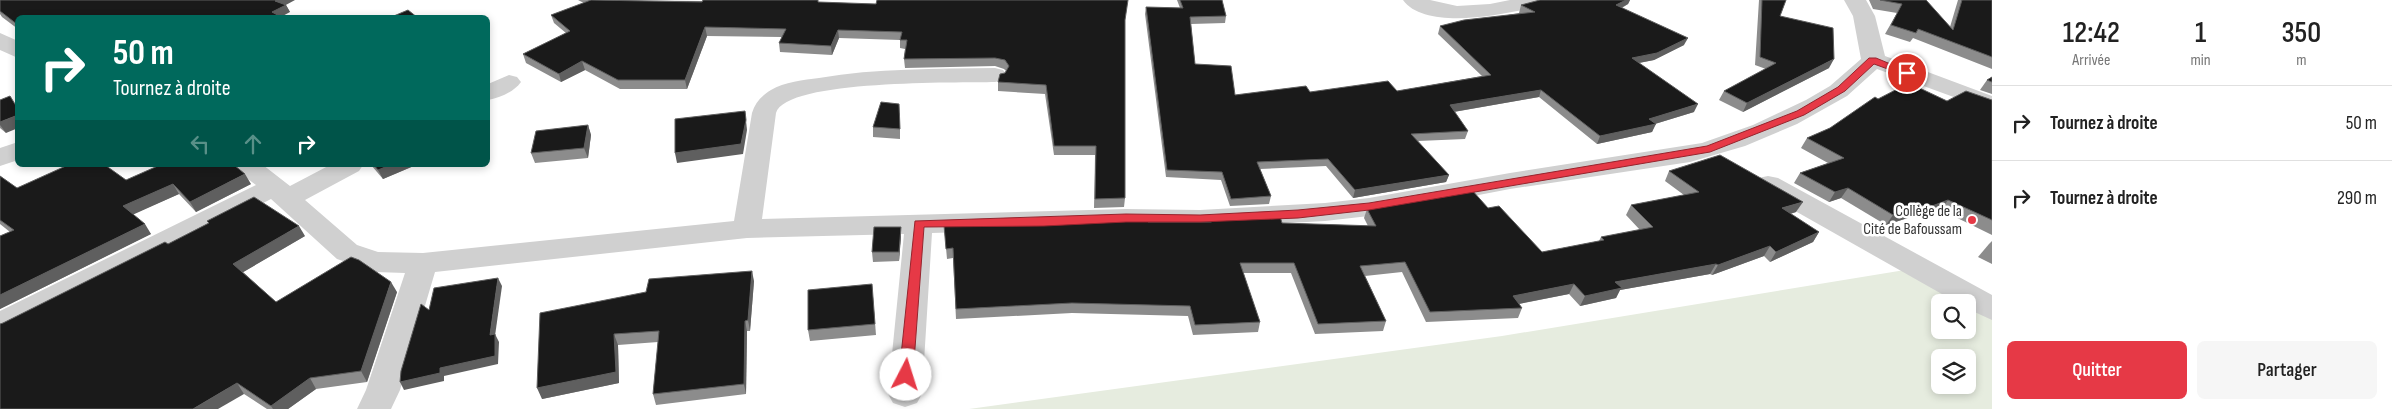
<!DOCTYPE html>
<html lang="fr">
<head>
<meta charset="utf-8">
<style>
	:root { --surface:#fff; --page:#f6f6f6; --text:#222; --muted:#767676; --line:#e0e0e0; --accent:#e63946 }
	body { margin:0; font-family:"Sofia Sans Condensed",sans-serif; background:var(--page); color:var(--text); height:100vh; display:flex; flex-direction:column; font-size:19px; white-space:nowrap }
	* { box-sizing:border-box; margin:0 }
	p { font-size:16px; color:var(--muted) }
	.icon { flex:none; width:28px; height:28px; fill:none; stroke:currentColor; stroke-width:2; stroke-linecap:round; stroke-linejoin:round }
	.map { position:relative; flex:1; overflow:hidden }
	.sheet { display:flex; flex-direction:column; background:var(--surface); width:400px }
	.sheet>* { flex:none }
	.top-card { position:absolute; left:15px; top:15px; width:475px; height:152px; border-radius:8px; box-shadow:0 2px 8px #0003; background:#00695c; color:#fff; overflow:hidden }
	.tools { position:absolute; left:1931px; top:294px; display:grid; gap:10px }
	.tools a { display:grid; place-items:center; width:45px; height:45px; border-radius:8px; background:var(--surface); box-shadow:0 2px 8px #0003; font-size:25px }
	.pin { position:absolute; display:grid; place-items:center; width:42px; height:42px; color:#fff; margin:-21px; border:2px solid #fff; border-radius:50%; box-shadow:0 1px 5px #0007 }
	.me { position:absolute; width:55px; margin:-28px; rotate:5deg; stroke-linejoin:round; filter:drop-shadow(0 0 4px #0008) }
	.turn { display:flex; align-items:center; gap:18px; height:105px; padding:0 15px; font-size:22px }
	.turn .icon { width:65px; height:65px; stroke-width:2.5 }
	.turn b { display:block; font-size:35px; line-height:42px }
	.lanes { display:flex; align-items:center; height:48px; padding:0 15px; background:#0003; justify-content:center; gap:25px; direction:ltr }
	.lanes .off { opacity:.35 }
	.eta { display:flex; justify-content:space-evenly; align-items:center; height:85px; text-align:center }
	.eta b { font-size:30px; font-weight:600; line-height:35px }
	.button { display:flex; gap:10px; margin-top:auto; padding:10px 15px }
	.button a { flex:1; height:58px; border-radius:8px; background:var(--accent); color:#fff; font-size:20px; font-weight:600; line-height:58px; text-align:center }
	.button a+a { background:var(--page); color:var(--text) }
	ul { padding:0; list-style:none }
	li { display:flex; align-items:center; gap:15px; height:75px; padding:0 15px; border-top:1px solid var(--line) }
	li div { flex:1 }
	li b { display:block; font-size:19px }
	li em { font-style:normal }
	main { display:flex; flex:1; min-height:0 }
	.map>svg:first-child { display:block }
</style>
</head>
<body>
<main>
<div class="map">
<svg width="1992" height="409" viewBox="0 0 1992 409">
	<rect width="100%" height="100%" fill="#fff"/>
	<path fill="#e6ecdf" fill-rule="evenodd" d="M1911,269L1992,314V409H969L1502,336ZM1940,302H1968V330H1940ZM1940,358H1968V385H1940Z"/>
	<g fill="none" stroke-linecap="round" stroke-linejoin="round">
		<g fill="#d0d0d0" fill-rule="evenodd">
			<path d="M1403,0H1430L1457,6L1490,4L1510,0H1545L1542,5C1510,14 1426,32 1403,0Z"/>
			<path d="M1844,0H1866L1875,16L1885,56L1992,96V111L1877,69L1847,96L1797,124L1745,146L1690,162L1510,189L1369,216L1325,221L1200,228L1126,227L932,233L922,394L917,403L905,407L893,403L888,394L904,234L747,238L435,272L400,390L391,409H357L366,390L405,273L376,272L337,259L271,199L11,332L0,335V311L256,185L237,171L233,165H263L290,186L330,165H363L359,171L305,200L357,245L378,252L423,253L734,221L752,113C755,103 761,96 771,90C784,82 804,80 819,78C877,68 936,69 995,68L1003,70L1007,75L1003,80L995,82C960,83 786,79 776,113L762,219L1126,209L1200,210L1325,203L1369,198L1510,173L1702,143L1753,125L1806,100L1830,86L1861,59L1853,16Z"/>
			<path d="M0,33L18,41V58L0,50Z"/>
			<path d="M509,75L517,77L521,82C514,92 499,98 488,100V84Z"/>
			<path d="M18,142V160L0,166V148Z"/>
			<path d="M1768,176L1778,178L1992,295V320L1968,309V302H1956L1758,190L1755,184L1758,178Z"/>
		</g>
	</g>
	<g fill="#8c8c8c">
		<path d="M0,0L286,5L290,12L18,18V29L2,17L0,14Z"/>
		<path d="M578,0L821,2L1125,24V198L1124,207L1094,208L1095,155H1054L1045,94L998,91V82L1006,71L1004,69L995,66L905,68L904,59L905,49L900,48V40L839,38L832,55L780,52L779,43L782,37L707,36L687,89H620L585,70L561,82L526,63L523,54L566,33L554,23L551,15L584,3Z"/>
		<path d="M1177,0H1222L1226,16L1225,23L1191,24L1195,64L1235,95L1310,92L1397,91L1482,76L1438,34L1440,26L1520,13H1519L1521,5L1540,0H1630L1628,4L1622,8L1684,45L1654,60L1639,63L1694,112L1655,124L1652,132L1597,144L1539,97L1454,112L1468,131L1465,139L1418,141L1449,175L1446,182L1353,198L1326,166L1260,169L1271,196L1269,204L1230,206L1221,180L1166,177L1145,14L1146,7L1180,8Z"/>
		<path d="M1759,0H1786L1780,16L1829,68L1743,112L1719,100L1724,91L1766,69L1755,65Z"/>
		<path d="M1869,0H1926L1950,27L1958,0H1992V69L1913,38L1910,42L1885,34L1897,13L1873,9Z"/>
		<path d="M1992,77V94L1980,90L1987,80Z"/>
		<path d="M1878,99L1947,101L1992,100V235L1941,210L1924,216L1920,214L1886,225L1841,198L1829,202L1794,183L1800,173L1828,163L1801,148L1807,138L1830,128Z"/>
		<path d="M0,100L6,133L0,128Z"/>
		<path d="M900,113V139L873,137V127Z"/>
		<path d="M588,125L591,135L588,158L535,163L531,153Z"/>
		<path d="M371,165H416L383,179Z"/>
		<path d="M1669,171L1796,212L1790,214L1819,232L1813,242L1770,262L1764,256L1712,275L1710,274L1620,290L1616,298L1580,306L1569,294L1519,304L1522,308L1518,318L1426,322L1402,272L1365,276L1386,321L1383,331L1315,334L1291,273H1243L1260,322L1258,332L1193,335L1188,316L1072,313L956,319L953,258L947,259L944,225L1148,222L1282,223L1368,226L1364,218L1367,209L1488,208L1542,252L1599,241L1601,237L1640,230L1626,215L1631,205L1684,195L1665,181Z"/>
		<path d="M0,176L17,188L126,180L251,184L196,212L179,194L133,214L151,234L0,309V236L10,232L0,224Z"/>
		<path d="M207,221L305,236L243,272L276,302L397,292L367,382L316,389L288,409H267L244,394L3,323L168,244L209,223Z"/>
		<path d="M901,236L899,261L873,262L872,252Z"/>
		<path d="M1992,241V264L1978,257L1989,244Z"/>
		<path d="M754,281L750,331H747L746,394L656,405L653,394L658,342L618,345L619,383L542,399L540,313Z"/>
		<path d="M872,284L876,335L810,341L808,330Z"/>
	</g>
	<g fill="#5f5f5f">
		<path d="M277,0H295L284,6L286,5L290,12L279,18L272,12L275,1Z"/>
		<path d="M1626,0H1630L1628,4L1613,12L1616,5Z"/>
		<path d="M705,27L707,36L687,89L685,80Z"/>
		<path d="M838,30L839,38L832,55L831,46Z"/>
		<path d="M1688,38L1684,45L1654,60L1628,65L1632,58Z"/>
		<path d="M1834,59L1829,68L1743,112L1747,103Z"/>
		<path d="M582,61L585,70L561,82L559,74Z"/>
		<path d="M1541,90L1539,97L1447,113L1450,105Z"/>
		<path d="M1698,104L1694,112L1648,126L1656,124L1652,132L1597,144L1600,136L1649,119Z"/>
		<path d="M745,111L747,130L743,154L677,163L675,153Z"/>
		<path d="M18,115V128L6,133L0,125V122Z"/>
		<path d="M588,125L591,135L588,158L584,148Z"/>
		<path d="M390,165H416L383,179L378,170Z"/>
		<path d="M245,174L251,184L196,212L190,202Z"/>
		<path d="M1449,175L1446,182L1353,198L1355,190Z"/>
		<path d="M173,184L179,194L130,216L123,206Z"/>
		<path d="M1848,188L1841,198L1829,202L1835,192Z"/>
		<path d="M1948,200L1941,210L1924,216L1932,206Z"/>
		<path d="M1803,202L1796,212L1776,218L1782,208Z"/>
		<path d="M1928,204L1920,214L1886,225L1893,215Z"/>
		<path d="M145,224L151,234L0,309V295Z"/>
		<path d="M299,226L305,236L240,274L233,264Z"/>
		<path d="M901,227V236L899,261V252Z"/>
		<path d="M1819,232L1813,242L1770,262L1776,252Z"/>
		<path d="M1770,246L1764,256L1712,275L1718,265Z"/>
		<path d="M1716,264L1710,274L1620,290L1616,298L1580,306L1585,296L1615,282Z"/>
		<path d="M752,271L754,281L750,331L748,320Z"/>
		<path d="M498,278L502,286L494,343L490,335Z"/>
		<path d="M391,282L397,292L367,382L361,371Z"/>
		<path d="M1574,284L1569,294L1508,306L1513,296Z"/>
		<path d="M745,321L747,331L746,394L744,384Z"/>
		<path d="M495,334L499,342L498,364L444,376V381L404,390L400,382Z"/>
		<path d="M614,334L618,345L619,383L542,399L537,388Z"/>
		<path d="M310,378L316,389L288,409H273L271,406Z"/>
		<path d="M237,383L244,394L218,409H193Z"/>
	</g>
	<g fill="#1a1a1a" stroke="#5f5f5f">
		<path d="M0,0H277L275,1L286,5L272,12L283,18H18V25L0,11Z"/>
		<path d="M591,0L702,2L703,0H818V2L876,4L877,0H1128L1125,20V198L1095,199L1096,146H1054L1046,85L998,82L1000,74L1005,73L1009,66L1005,60L995,58L904,59L907,40H900L902,32L838,30L831,46L779,43L786,29L705,27L685,80H618L582,61L559,74L523,54L570,31L551,15Z"/>
		<path d="M1180,0H1222L1226,16L1190,17L1195,64L1231,66L1235,95L1306,86L1310,92L1388,81L1397,91L1491,75L1440,26L1464,20L1535,12L1521,5L1540,0H1626L1616,5L1688,38L1657,53L1632,58L1698,104L1649,119L1656,124L1600,136L1541,90L1450,105L1468,131L1411,134L1449,175L1355,190L1328,159L1257,162L1271,196L1231,199L1222,172L1167,170L1146,7L1183,8Z"/>
		<path d="M1762,0H1786L1780,16L1833,28L1834,59L1747,103L1724,91L1776,63L1760,57Z"/>
		<path d="M1880,0H1926L1953,30L1962,0H1992V57L1918,29L1916,33L1891,25L1902,4Z"/>
		<path d="M408,10L418,18H389Z"/>
		<path d="M1992,77V82L1987,80Z"/>
		<path d="M1909,83L1947,101L1966,91L1992,100V220L1948,200L1932,206L1928,204L1893,215L1848,188L1835,192L1800,173L1844,158L1807,138L1830,128L1875,97L1878,99Z"/>
		<path d="M10,96L18,109V115L0,122V100Z"/>
		<path d="M881,102L899,104L900,129L873,127Z"/>
		<path d="M745,111L746,120L741,144L675,153V119Z"/>
		<path d="M588,125L584,148L531,153L536,131Z"/>
		<path d="M1720,155L1803,202L1782,208L1819,232L1776,252L1770,246L1718,265L1716,264L1615,282L1622,288L1585,296L1574,284L1513,296L1522,308L1430,312L1405,262L1360,266L1386,321L1318,324L1294,263H1240L1260,322L1195,325L1190,306L1072,303L956,309L953,248L946,249L944,225L1127,219H1147L1148,222H1211L1217,219L1280,216L1282,223L1376,226L1367,209L1471,189L1488,208L1499,206L1542,252L1604,240L1601,237L1653,227L1631,205L1699,192L1669,171Z"/>
		<path d="M68,165H105L126,180L160,165H234L245,174L190,202L173,184L123,206L145,224L0,295V236L14,230L0,220V176L17,188Z"/>
		<path d="M374,165H390L378,170Z"/>
		<path d="M254,197L299,226L233,264L276,302L351,257L359,260L391,282L361,371L310,378L271,406L237,383L193,409H0V324L3,323L165,242L168,244L209,223L207,221Z"/>
		<path d="M874,227H901L899,252H872Z"/>
		<path d="M752,271L748,320L745,321L744,384L653,394L659,331L614,334L616,372L537,388L540,313L646,292L649,279Z"/>
		<path d="M498,278L490,335L495,334V356L440,368V373L400,382L401,371L421,304L429,310L434,288Z"/>
		<path d="M872,284L875,324L808,330V290Z"/>
	</g>
	<path fill="#e63946" stroke="#96252e" d="M1869,58H1876L1912,73L1907,76L1874,64L1845,91L1804,115L1710,152L1369,210L1298,218L1200,222H1126L1044,226L924,227L913,375L911,379H901L899,375L915,221L1126,214L1200,215L1298,210L1369,203L1707,146L1797,111L1838,87Z"/>
	<circle fill="#e63946" stroke="#fff" stroke-width="2" cx="1972" cy="220" r="5"/>
	<g text-anchor="middle" dominant-baseline="central" stroke-width="5" stroke-linejoin="round" paint-order="stroke">
		<g font-size="16" fill="#333" stroke="#fff" text-anchor="end">
			<text x="1962" y="211">Collège de la<tspan x="1962" dy="18">Cité de Bafoussam</tspan></text>
		</g>
	</g>
</svg>
<div class="tools">
<a><svg class="icon" aria-label="search" viewBox="0 0 24 24"><circle cx="10" cy="10" r="6"/><path d="M15 15l6 6"/></svg></a>
<a><svg class="icon" aria-label="layers" viewBox="0 0 24 24"><path d="M12 4l9 5-9 5-9-5zM3 14l9 5 9-5"/></svg></a>
</div>
<div class="pin" style="left:1907px;top:73px;background:#d93025"><svg class="icon" aria-label="arrive" viewBox="0 0 24 24"><path d="M6 21V4h12l-3 4 3 4H6"/></svg></div>
<svg class="me" style="left:906px;top:375px" viewBox="-20 -20 40 40"><circle r="19" fill="#fff"/><path d="M0-13L10 11 0 6-10 11z" fill="#e63946"/></svg>
<div class="top-card">
<div class="turn"><svg class="icon" aria-label="right" viewBox="0 0 24 24"><path d="M7 20v-9h11M14 6l5 5-5 5"/></svg><div><b>50 m</b>Tournez à droite</div></div>
<div class="lanes"><svg class="icon off" aria-label="left" viewBox="0 0 24 24"><path d="M17 20v-9H6M10 6l-5 5 5 5"/></svg><svg class="icon off" aria-label="ahead" viewBox="0 0 24 24"><path d="M12 20V5M6 11l6-6 6 6"/></svg><svg class="icon" aria-label="right" viewBox="0 0 24 24"><path d="M7 20v-9h11M14 6l5 5-5 5"/></svg></div>
</div>
</div>
<section class="sheet">
<div class="eta">
<div><b>12:42</b><p>Arrivée</p></div>
<div><b>1</b><p>min</p></div>
<div><b>350</b><p>m</p></div>
</div>
<ul>
<li><svg class="icon" aria-label="right" viewBox="0 0 24 24"><path d="M7 20v-9h11M14 6l5 5-5 5"/></svg><div><b>Tournez à droite</b></div><em>50 m</em></li>
<li><svg class="icon" aria-label="right" viewBox="0 0 24 24"><path d="M7 20v-9h11M14 6l5 5-5 5"/></svg><div><b>Tournez à droite</b></div><em>290 m</em></li>
</ul>
<div class="button"><a>Quitter</a><a>Partager</a></div>
</section>
</main>
</body>
</html>
